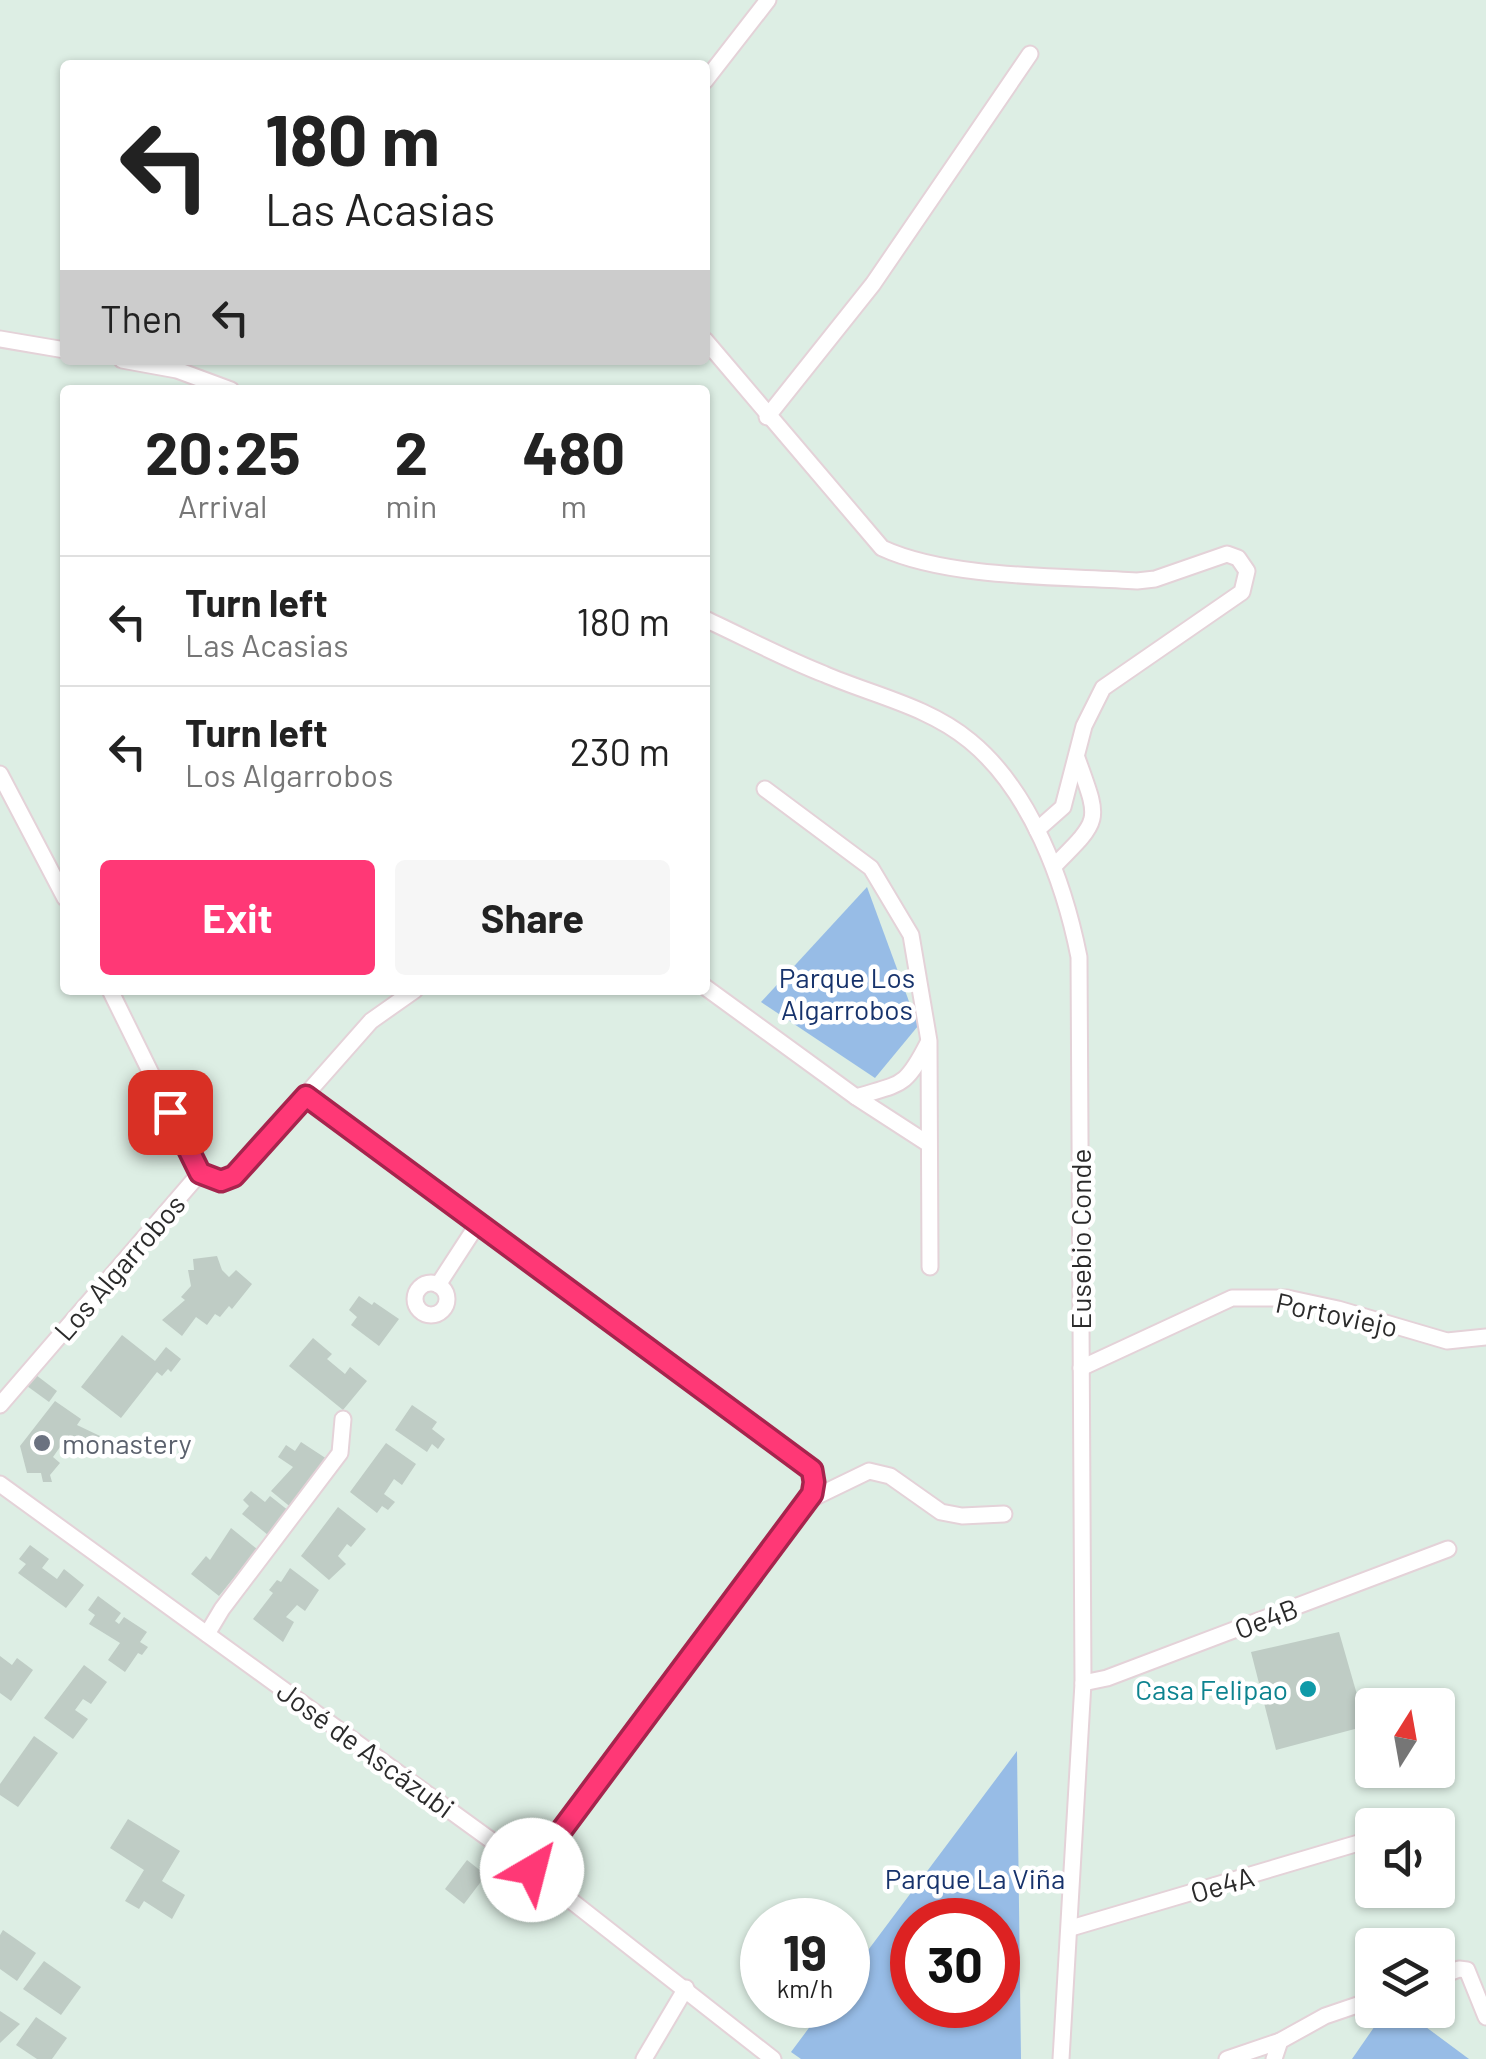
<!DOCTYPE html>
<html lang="en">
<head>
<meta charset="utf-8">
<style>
	:root { --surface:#fff; --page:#f6f6f6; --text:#222; --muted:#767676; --line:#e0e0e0; --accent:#ff3876 }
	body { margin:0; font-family:Barlow,sans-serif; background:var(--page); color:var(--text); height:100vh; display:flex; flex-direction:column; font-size:38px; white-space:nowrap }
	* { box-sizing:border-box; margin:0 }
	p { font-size:32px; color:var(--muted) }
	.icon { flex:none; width:55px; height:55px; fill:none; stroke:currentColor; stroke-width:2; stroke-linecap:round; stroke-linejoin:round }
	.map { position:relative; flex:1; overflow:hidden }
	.sheet { position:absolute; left:60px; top:385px; width:650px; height:610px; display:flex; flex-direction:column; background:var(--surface); border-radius:10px; box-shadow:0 2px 8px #0004 }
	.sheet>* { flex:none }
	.top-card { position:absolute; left:60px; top:60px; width:650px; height:305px; border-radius:10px; box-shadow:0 2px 8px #0004; background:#fff; color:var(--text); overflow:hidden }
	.needle { width:65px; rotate:11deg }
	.tools { position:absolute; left:1355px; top:1688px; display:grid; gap:20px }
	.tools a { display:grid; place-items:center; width:100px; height:100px; border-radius:10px; background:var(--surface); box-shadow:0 2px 8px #0004; font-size:50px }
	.speed { position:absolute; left:740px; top:1898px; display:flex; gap:20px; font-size:50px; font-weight:700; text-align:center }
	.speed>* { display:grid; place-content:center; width:130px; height:130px; border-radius:50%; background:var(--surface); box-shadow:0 2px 8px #0004; line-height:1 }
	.speed small { font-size:25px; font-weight:400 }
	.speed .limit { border:15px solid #d22; background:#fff; color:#111 }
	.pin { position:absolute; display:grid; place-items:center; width:85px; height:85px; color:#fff; margin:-42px; border-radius:20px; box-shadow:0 5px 15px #0006 }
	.me { position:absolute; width:110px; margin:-55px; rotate:37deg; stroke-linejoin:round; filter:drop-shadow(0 0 8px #0008) }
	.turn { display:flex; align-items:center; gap:35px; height:210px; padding:0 40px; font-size:45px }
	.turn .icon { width:130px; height:130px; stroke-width:2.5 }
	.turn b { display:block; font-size:70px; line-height:85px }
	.then { display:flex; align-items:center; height:95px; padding:0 40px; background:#0003; gap:20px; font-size:38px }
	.eta { display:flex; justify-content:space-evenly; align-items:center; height:170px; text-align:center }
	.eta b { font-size:60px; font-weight:700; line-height:70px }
	.primary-button { display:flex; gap:20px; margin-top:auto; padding:20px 40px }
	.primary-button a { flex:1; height:115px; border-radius:10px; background:var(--accent); color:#fff; font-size:40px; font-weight:700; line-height:115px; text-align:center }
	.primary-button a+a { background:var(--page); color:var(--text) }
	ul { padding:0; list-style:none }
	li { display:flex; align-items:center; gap:30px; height:130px; padding:0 40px; border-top:2px solid var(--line) }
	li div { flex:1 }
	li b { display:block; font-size:38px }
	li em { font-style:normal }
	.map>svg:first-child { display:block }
</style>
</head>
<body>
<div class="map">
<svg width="1486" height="2059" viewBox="0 0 1486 2059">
	<rect width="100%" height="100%" fill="#ddeee4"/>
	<g fill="#97bce6" fill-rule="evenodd">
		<path d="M867,887L918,1026L875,1078L761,1002Z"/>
		<path d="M1017,1751L1021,2059H801L791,2052L826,2005H848V1977ZM912,1920H998V2005H912Z"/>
		<path d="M1386,2010H1403L1469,2059H1352Z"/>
	</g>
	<g fill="#bfccc5">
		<path d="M217,1256L222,1270L229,1277L236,1270L252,1284L232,1309L229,1306L220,1317L215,1314L207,1325L196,1317L182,1336L162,1320L185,1300L181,1297L191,1286L188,1270H194L193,1259Z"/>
		<path d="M359,1296L372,1305L374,1302L399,1319L379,1346L351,1325L357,1317L349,1310Z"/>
		<path d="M122,1335L155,1361L166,1347L181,1359L171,1372L168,1369L162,1376L157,1372L121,1418L81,1387Z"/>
		<path d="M313,1338L332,1354L327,1359L345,1374L350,1367L367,1381L343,1410L289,1366Z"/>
		<path d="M36,1375L57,1391L49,1402L27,1386Z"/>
		<path d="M55,1401L81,1419L77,1425L100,1436L87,1454L65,1440L53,1457L60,1463L50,1475L52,1482H43L41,1473H27L20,1446Z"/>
		<path d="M412,1405L437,1422L432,1429L445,1439L438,1449L432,1444L427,1452L395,1430Z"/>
		<path d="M301,1442L327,1459L293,1509L271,1491L293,1467L278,1457L286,1445L295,1451Z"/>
		<path d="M386,1443L416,1464L402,1485L394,1479L384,1494L395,1502L388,1510L382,1506L377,1513L350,1492Z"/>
		<path d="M251,1491L265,1502L270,1496L289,1511L268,1535L242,1514L249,1506L243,1500Z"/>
		<path d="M338,1507L366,1529L351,1547L347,1544L338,1556L346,1564L329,1580L301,1556Z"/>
		<path d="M231,1528L257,1549L219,1596L191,1574L206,1556L210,1560Z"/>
		<path d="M30,1545L49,1559L42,1568L57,1579L64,1569L84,1585L66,1608L18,1573L26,1564L19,1559Z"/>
		<path d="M290,1568L319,1590L305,1611L297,1605L286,1617L294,1622L283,1642L253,1619L273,1593L269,1590L277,1580L281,1582Z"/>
		<path d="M98,1596L121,1613L115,1621L119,1624L124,1617L147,1632L140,1642L148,1647L142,1655L138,1653L125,1672L108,1660L120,1643L89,1624L95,1615L88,1610Z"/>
		<path d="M1339,1632L1366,1726L1276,1750L1251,1652Z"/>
		<path d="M0,1656L12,1665L17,1658L33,1670L11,1701L0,1693Z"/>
		<path d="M84,1665L107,1682L91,1704L83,1699L75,1710L88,1719L73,1739L44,1718Z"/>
		<path d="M34,1736L58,1753L18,1807L0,1795V1784Z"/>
		<path d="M128,1819L180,1851L162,1881L185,1895L172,1919L144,1901L139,1909L125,1901L144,1870L110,1848Z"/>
		<path d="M467,1860L486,1875L464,1904L445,1889Z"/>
		<path d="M3,1930L36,1953L17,1981L0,1969V1935Z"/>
		<path d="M44,1961L81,1987L61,2015L23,1989Z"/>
		<path d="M0,2011L20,2024L0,2043Z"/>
		<path d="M36,2017L67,2038L52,2059H37L16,2045Z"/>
	</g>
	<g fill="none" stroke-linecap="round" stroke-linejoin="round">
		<defs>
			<g id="street">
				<path d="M705,81L768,0"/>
				<path d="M0,339L65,350"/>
				<path d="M705,340L882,548C949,579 1062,576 1137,581L1155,579L1227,554L1238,558L1247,571L1242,592L1103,688L1084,726L1063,807L1037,830"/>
				<path d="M122,360L177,370L231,390"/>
				<path d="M767,417L873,284L1030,54"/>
				<path d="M705,619C744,637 783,658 824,674C872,695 928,706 970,741C1031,791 1064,882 1079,957L1083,1683L1061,2059"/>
				<path d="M0,774L65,898"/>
				<path d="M765,789L871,868L911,935L929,1041L930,1267"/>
				<path d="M1054,866C1102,818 1100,822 1077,758"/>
				<path d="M705,987L856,1097L927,1143"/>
				<path d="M110,990L200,1173"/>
				<path d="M306,1096L812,1470L815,1482L812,1494L532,1870"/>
				<path d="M856,1097C902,1083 905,1088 928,1043"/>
				<path d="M200,1173L221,1181L234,1176L371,1021L415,990"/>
				<circle cx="431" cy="1299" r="16"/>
				<path d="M438,1285L477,1225"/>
				<path d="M1081,1368L1232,1298H1287L1338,1309L1447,1341L1486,1337"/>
				<path d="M0,1405L200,1173"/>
				<path d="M0,1484L532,1870L773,2059"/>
				<path d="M807,1501L869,1471L890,1476L941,1512L962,1516L1004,1514"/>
				<path d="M207,1634L222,1609L340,1453L343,1419"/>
				<path d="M1083,1683L1107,1678L1448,1549"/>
				<path d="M1071,1928L1372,1839"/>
				<path d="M1438,1977L1459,1969L1467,1970L1486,2017"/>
				<path d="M644,2059L686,1988"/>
				<path d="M1227,2059L1280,2041"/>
				<path d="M1274,2059L1280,2041L1325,2016L1372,2000"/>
			</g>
		</defs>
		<use href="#street" stroke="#e4d2d8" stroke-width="19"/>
		<use href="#street" stroke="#fff" stroke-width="15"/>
	</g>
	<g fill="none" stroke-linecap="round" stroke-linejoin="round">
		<defs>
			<path id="route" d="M170,1112L200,1173L221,1181L234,1176L306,1096L812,1470L814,1482L812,1494L532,1870"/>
		</defs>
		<use href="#route" stroke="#a6244d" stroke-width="25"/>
		<use href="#route" stroke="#ff3876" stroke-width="18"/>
	</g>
	<circle fill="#6b7280" stroke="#fff" stroke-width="4" cx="42" cy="1443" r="10"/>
	<circle fill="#0f9aa8" stroke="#fff" stroke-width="4" cx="1308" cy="1689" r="10"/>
	<g text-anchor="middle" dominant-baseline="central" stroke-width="9" stroke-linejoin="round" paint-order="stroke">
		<g font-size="28" fill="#17336c" stroke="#fff">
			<text x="847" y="977">Parque Los<tspan x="847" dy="32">Algarrobos</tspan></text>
			<text x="975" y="1878">Parque La Viña</text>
		</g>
		<g font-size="28" fill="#2b2b2b" stroke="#fff">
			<text transform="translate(1080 1239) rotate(-90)">Eusebio Conde</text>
			<text transform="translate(119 1267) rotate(-49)">Los Algarrobos</text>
			<text transform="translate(1337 1314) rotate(12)">Portoviejo</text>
			<text transform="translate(1266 1618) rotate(-21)">Oe4B</text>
			<text transform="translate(366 1749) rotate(36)">José de Ascázubi</text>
			<text transform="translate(1222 1884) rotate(-16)">Oe4A</text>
		</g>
		<g font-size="28" fill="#5b616d" stroke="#fff" text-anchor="start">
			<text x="62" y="1443">monastery</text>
		</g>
		<g font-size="28" fill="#0d838f" stroke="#fff" text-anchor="end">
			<text x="1288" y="1689">Casa Felipao</text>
		</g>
	</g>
</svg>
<div class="tools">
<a><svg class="needle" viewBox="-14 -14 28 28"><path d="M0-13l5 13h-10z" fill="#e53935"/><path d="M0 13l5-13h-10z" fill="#767676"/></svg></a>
<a><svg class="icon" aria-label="sound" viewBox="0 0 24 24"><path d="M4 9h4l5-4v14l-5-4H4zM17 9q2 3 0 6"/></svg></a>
<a><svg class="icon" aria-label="layers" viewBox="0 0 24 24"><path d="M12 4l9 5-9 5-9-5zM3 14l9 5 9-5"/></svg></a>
</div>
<div class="speed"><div>19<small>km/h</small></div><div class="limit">30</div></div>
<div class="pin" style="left:170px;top:1112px;background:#d93025"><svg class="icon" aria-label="arrive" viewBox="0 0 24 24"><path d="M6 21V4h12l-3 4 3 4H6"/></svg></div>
<svg class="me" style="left:532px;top:1870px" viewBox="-20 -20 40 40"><circle r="19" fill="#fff"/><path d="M0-13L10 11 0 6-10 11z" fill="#ff3876"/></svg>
<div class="top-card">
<div class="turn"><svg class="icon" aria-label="left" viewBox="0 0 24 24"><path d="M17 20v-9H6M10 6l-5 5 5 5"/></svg><div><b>180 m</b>Las Acasias</div></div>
<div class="then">Then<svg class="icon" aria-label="left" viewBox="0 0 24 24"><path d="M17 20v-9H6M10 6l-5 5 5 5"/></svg></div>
</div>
<section class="sheet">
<div class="eta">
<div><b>20:25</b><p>Arrival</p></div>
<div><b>2</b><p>min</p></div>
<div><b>480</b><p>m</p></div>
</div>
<ul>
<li><svg class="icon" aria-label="left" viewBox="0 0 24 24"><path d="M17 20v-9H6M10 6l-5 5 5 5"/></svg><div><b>Turn left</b><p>Las Acasias</p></div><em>180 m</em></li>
<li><svg class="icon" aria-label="left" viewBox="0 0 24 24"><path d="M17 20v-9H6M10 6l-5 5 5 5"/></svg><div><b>Turn left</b><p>Los Algarrobos</p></div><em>230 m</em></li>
</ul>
<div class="primary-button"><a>Exit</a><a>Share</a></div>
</section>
</div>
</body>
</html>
